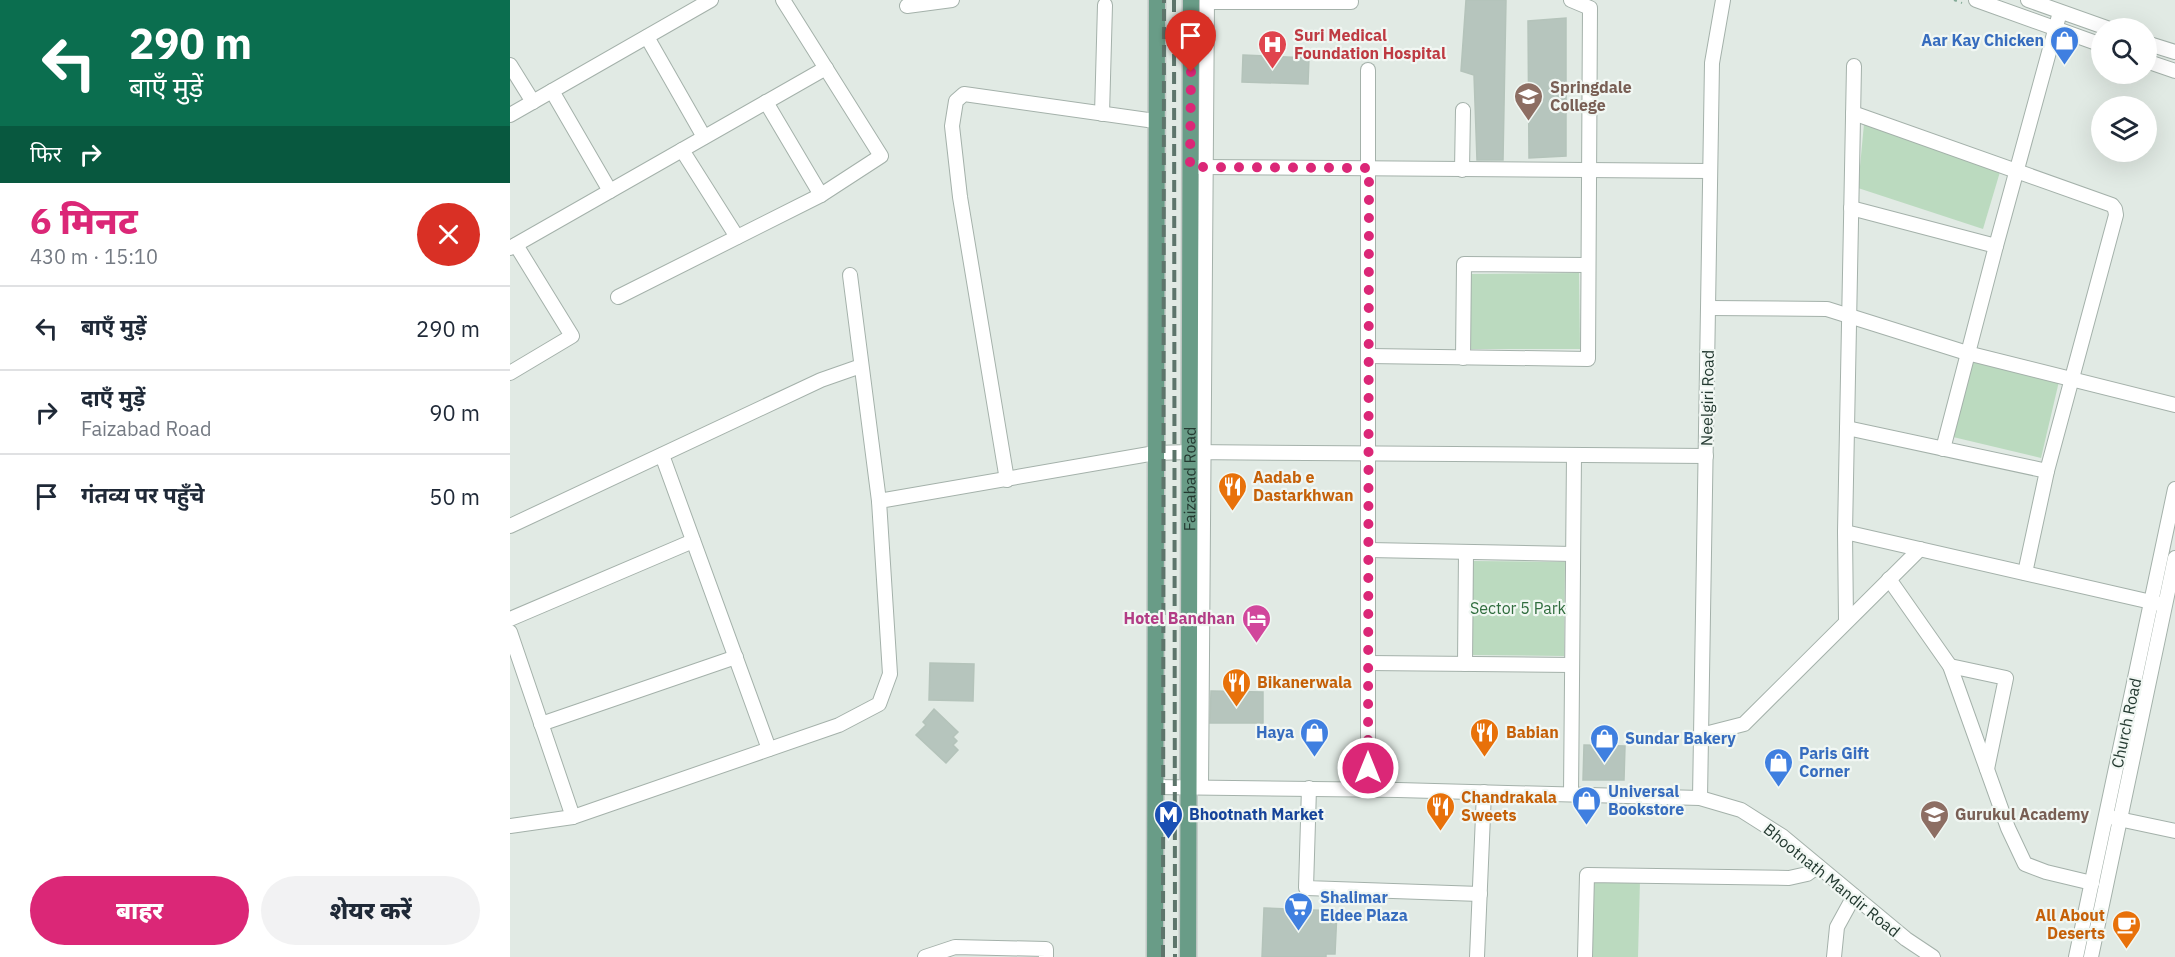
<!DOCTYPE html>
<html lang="hi">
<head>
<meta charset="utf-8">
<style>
	:root { --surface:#fff; --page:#f2f2f3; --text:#1f2937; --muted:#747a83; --line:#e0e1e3; --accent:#db2777 }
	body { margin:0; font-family:"IBM Plex Sans","Noto Sans Devanagari",sans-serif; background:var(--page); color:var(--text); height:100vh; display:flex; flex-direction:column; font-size:22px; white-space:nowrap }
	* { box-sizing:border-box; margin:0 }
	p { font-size:20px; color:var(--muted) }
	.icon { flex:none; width:33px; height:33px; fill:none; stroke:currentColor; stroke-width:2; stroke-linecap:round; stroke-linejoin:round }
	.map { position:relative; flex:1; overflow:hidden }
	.drawer { display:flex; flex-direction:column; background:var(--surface); width:510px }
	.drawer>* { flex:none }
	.hud { background:#0b6e4f; color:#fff; overflow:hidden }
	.tools { position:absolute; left:1581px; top:18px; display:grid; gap:12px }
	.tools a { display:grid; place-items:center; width:66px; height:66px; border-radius:50%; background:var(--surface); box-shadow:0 6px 24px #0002; font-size:30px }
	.pin { position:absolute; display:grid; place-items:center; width:51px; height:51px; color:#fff; margin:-62px -26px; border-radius:50% 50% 50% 0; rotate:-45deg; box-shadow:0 0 6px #0007 }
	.pin .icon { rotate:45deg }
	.me { position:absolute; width:66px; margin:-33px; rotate:0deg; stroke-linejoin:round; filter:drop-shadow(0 0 4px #0008) }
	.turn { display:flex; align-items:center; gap:21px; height:126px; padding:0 30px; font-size:27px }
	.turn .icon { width:78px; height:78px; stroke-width:2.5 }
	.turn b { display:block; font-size:42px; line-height:51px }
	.then { display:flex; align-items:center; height:57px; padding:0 30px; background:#0003; gap:12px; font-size:22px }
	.round { display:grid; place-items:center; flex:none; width:63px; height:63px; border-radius:32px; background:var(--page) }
	.summary { display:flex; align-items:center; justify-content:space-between; height:102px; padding:0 30px }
	h1 { font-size:36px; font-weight:800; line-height:45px; color:var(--accent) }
	.cta { display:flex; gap:12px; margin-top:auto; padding:12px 30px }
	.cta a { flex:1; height:69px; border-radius:36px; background:var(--accent); color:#fff; font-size:24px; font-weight:800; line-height:69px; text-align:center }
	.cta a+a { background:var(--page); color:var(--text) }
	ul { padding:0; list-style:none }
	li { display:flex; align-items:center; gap:18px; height:84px; padding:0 30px; border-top:2px solid var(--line) }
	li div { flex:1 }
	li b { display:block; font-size:22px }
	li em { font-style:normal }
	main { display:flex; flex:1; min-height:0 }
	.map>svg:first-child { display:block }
</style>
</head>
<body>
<main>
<section class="drawer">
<div class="hud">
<div class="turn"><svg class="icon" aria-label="left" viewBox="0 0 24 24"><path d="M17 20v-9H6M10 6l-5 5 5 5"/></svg><div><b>290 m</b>बाएँ मुड़ें</div></div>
<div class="then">फिर<svg class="icon" aria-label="right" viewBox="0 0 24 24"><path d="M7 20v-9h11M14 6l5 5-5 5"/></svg></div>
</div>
<div class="summary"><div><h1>6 मिनट</h1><p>430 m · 15:10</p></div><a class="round" style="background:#d93025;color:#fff"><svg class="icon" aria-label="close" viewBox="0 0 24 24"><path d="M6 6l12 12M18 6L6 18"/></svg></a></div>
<ul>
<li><svg class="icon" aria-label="left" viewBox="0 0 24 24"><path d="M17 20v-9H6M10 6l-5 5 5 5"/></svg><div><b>बाएँ मुड़ें</b></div><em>290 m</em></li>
<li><svg class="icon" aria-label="right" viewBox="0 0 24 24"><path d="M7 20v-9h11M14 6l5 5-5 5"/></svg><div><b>दाएँ मुड़ें</b><p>Faizabad Road</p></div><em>90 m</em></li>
<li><svg class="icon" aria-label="arrive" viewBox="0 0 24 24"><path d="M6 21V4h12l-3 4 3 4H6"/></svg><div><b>गंतव्य पर पहुँचे</b></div><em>50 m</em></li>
</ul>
<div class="cta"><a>बाहर</a><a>शेयर करें</a></div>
</section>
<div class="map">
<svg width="1665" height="957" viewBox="0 0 1665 957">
	<rect width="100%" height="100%" fill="#e1eae4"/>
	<g fill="#bbdabf">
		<path d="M1355,113L1492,165L1473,229L1348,188Z"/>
		<path d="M1069,273L1070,349H961V274Z"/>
		<path d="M1462,356L1550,377L1531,458L1443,437Z"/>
		<path d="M963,561L1055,562L1054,656L961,655Z"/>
		<path d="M1080,879L1130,880L1128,957H1079Z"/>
	</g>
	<g fill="#b6c5bd" stroke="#b4c3ba" stroke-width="1.5">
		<path d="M956,0H996L993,160H967L964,75L951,71Z"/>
		<path d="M1056,18V156L1019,158L1018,21Z"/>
		<path d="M733,55L799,58L798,84L732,82Z"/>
		<path d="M420,663L464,664L463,701L419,700Z"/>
		<path d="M701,691L753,692V723H700Z"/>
		<path d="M424,709L448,732L443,737L447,741L443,745L448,750L436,763L406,735L416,725L413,722Z"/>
		<path d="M1074,745L1115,746L1114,780H1073Z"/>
		<path d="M754,908L827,911L825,954H816V957H752Z"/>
	</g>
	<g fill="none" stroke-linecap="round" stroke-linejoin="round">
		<defs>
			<g id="minor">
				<path d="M1466,0L1592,45"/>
				<path d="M1518,0L1597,28"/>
				<path d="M697,2H841"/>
				<path d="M397,6L442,0"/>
				<path d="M137,37L194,137"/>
				<path d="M1636,43L1665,52"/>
				<path d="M1636,61L1665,71"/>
				<path d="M0,65L23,102"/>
				<path d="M858,70V789"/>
				<path d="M42,91L100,191"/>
				<path d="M256,102L311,195"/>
				<path d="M1343,113L1602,205L1605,209L1606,215L1537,471L1515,573"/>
				<path d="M592,114L595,5"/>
				<path d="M0,115L201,0"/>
				<path d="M172,150L227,237"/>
				<path d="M689,167L1200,171"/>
				<path d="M952,170L953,110"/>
				<path d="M1341,208L1486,246"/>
				<path d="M0,248L316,68"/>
				<path d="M340,275L369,501"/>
				<path d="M108,297L311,195L371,156L273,0"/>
				<path d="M1199,308L1317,309L1457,353L1665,405"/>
				<path d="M859,356L1078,359L1080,8L1061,0"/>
				<path d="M953,358L954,264L1078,265"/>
				<path d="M0,373L62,336L6,245"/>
				<path d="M1337,428L1537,471"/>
				<path d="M1433,449L1486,246L1550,12"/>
				<path d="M152,455L259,749"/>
				<path d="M497,480L450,197L442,126L446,101L454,94L645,121"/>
				<path d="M0,526L311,380L351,366"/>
				<path d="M1335,532L1650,604"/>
				<path d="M859,550L1063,554"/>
				<path d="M1379,579L1440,666L1498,828L1515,864L1536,872L1582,883"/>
				<path d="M0,619L183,541"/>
				<path d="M1336,621L1335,532L1344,66"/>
				<path d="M0,632L63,817"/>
				<path d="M858,663L1062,665"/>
				<path d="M955,664L956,552"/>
				<path d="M1440,666L1496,678L1477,769"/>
				<path d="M31,724L226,657"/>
				<path d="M1191,735L1234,724L1410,549"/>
				<path d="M691,786L697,0"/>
				<path d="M645,787L888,790L1190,798L1231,810L1272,836L1396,939L1423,957"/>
				<path d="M799,788L796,888L970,894"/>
				<path d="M1061,794L1064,455"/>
				<path d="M1190,798L1202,63L1213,0"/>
				<path d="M1604,818L1665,831"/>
				<path d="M0,826L63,817L329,725L369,704L380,674L369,501L645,453L679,452L1196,456"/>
				<path d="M415,957L445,947L536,949V957"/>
				<path d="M967,957L974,792"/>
				<path d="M1075,957L1077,875L1279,878L1297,874L1308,866"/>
				<path d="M1324,957L1327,927L1344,896"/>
				<path d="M1566,957L1665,489"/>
				<path d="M1581,957L1665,558"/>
			</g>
			<g id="major">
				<path d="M645,957L647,0"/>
				<path id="s1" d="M678,957L681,0"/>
			</g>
		</defs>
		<use href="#minor" stroke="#a4b1aa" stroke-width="16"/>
		<use href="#major" stroke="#c1c8c5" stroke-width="19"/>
		<g stroke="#84ab98" stroke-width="2" stroke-dasharray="3 4.5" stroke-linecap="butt">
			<path d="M1444,0L1452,3"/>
			<path d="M1608,22L1628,28"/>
		</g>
		<use href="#minor" stroke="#fff" stroke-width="14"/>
		<use href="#major" stroke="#699c87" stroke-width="16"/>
		<g stroke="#5d756b" stroke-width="4" stroke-dasharray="12 6" stroke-linecap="butt">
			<path d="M664,0L665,957"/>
			<path d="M653,957L654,0"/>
		</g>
	</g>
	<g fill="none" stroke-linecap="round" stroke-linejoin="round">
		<path stroke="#db2777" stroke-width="10" stroke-dasharray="0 18" d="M681,72L680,167L859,168L858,768"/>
	</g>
	<defs>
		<symbol id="shop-pin" viewBox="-11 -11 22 30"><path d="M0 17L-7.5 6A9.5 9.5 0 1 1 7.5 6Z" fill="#3f7fe0" stroke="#f1f7f3"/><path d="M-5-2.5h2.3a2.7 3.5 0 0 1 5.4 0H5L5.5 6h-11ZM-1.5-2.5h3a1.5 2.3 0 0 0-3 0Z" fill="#fff"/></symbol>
		<symbol id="hospital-pin" viewBox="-11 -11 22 30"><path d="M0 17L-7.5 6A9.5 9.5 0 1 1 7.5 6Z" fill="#e0444e" stroke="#f1f7f3"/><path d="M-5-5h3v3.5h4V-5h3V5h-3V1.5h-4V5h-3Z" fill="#fff"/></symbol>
		<symbol id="school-pin" viewBox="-11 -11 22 30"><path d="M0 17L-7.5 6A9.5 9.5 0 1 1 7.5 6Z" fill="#8d6e63" stroke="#f1f7f3"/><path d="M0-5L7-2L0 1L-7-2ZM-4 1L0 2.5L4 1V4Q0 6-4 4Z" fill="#fff"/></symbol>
		<symbol id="restaurant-pin" viewBox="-11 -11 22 30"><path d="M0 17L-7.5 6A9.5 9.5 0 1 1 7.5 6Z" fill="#e8710a" stroke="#f1f7f3"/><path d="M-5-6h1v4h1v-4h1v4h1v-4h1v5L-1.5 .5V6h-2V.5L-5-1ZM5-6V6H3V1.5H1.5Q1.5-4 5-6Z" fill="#fff"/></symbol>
		<symbol id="hotel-pin" viewBox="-11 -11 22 30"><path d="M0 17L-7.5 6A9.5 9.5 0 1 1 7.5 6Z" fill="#d1479c" stroke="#f1f7f3"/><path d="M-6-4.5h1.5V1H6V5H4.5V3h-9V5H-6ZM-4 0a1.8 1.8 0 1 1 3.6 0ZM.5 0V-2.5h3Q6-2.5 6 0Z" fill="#fff"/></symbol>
		<symbol id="metro-pin" viewBox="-11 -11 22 30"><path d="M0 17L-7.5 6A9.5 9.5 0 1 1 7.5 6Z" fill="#1a4fb4" stroke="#f1f7f3"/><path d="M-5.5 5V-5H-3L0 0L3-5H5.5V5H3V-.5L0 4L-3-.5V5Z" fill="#fff"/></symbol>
		<symbol id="supermarket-pin" viewBox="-11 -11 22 30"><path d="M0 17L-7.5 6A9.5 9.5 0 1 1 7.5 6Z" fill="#3f7fe0" stroke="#f1f7f3"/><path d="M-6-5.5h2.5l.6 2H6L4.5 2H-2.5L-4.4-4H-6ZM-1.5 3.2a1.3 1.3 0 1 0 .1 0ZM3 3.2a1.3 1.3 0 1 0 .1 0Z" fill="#fff"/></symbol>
		<symbol id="cafe-pin" viewBox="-11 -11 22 30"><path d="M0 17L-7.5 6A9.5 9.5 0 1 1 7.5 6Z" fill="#e8710a" stroke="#f1f7f3"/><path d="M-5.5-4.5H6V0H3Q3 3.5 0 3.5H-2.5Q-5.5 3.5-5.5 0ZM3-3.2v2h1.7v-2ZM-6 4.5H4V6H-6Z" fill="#fff"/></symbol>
	</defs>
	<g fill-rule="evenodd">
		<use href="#shop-pin" x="1538" y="24" width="33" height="45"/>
		<use href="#hospital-pin" x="746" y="28" width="33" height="45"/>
		<use href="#school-pin" x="1002" y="80" width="33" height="45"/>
		<use href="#restaurant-pin" x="706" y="470" width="33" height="45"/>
		<use href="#hotel-pin" x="730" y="602" width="33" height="45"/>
		<use href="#restaurant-pin" x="710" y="666" width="33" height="45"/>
		<use href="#shop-pin" x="788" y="716" width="33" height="45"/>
		<use href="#restaurant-pin" x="958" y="716" width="33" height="45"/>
		<use href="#shop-pin" x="1078" y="722" width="33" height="45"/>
		<use href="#shop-pin" x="1252" y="746" width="33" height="45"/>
		<use href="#shop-pin" x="1060" y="784" width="33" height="45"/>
		<use href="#restaurant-pin" x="914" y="790" width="33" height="45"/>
		<use href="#metro-pin" x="642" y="798" width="33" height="45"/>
		<use href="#school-pin" x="1408" y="798" width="33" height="45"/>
		<use href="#supermarket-pin" x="772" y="890" width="33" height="45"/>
		<use href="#cafe-pin" x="1600" y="908" width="33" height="45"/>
	</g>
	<g text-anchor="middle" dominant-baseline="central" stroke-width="4.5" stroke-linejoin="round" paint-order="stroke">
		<g font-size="16" font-weight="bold" fill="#be3a42" stroke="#f1f7f3" text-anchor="start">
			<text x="784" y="35">Suri Medical<tspan x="784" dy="18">Foundation Hospital</tspan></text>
		</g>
		<g font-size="16" font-weight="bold" fill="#366cbe" stroke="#f1f7f3" text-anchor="start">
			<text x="1534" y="40" text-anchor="end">Aar Kay Chicken</text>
			<text x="784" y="732" text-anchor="end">Haya</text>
			<text x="1115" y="738">Sundar Bakery</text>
			<text x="1289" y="753">Paris Gift<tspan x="1289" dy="18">Corner</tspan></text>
			<text x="1098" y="791">Universal<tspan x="1098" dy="18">Bookstore</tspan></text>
			<text x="810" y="897">Shalimar<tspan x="810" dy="18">Eldee Plaza</tspan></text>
		</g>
		<g font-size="16" font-weight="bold" fill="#785e54" stroke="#f1f7f3" text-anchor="start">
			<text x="1040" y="87">Springdale<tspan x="1040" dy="18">College</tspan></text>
			<text x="1445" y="814">Gurukul Academy</text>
		</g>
		<g font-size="16" fill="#233930" stroke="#f1f7f3">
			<text transform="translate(1197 398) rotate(-89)">Neelgiri Road</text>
			<text stroke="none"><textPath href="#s1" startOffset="478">Faizabad Road</textPath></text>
			<text transform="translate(1616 723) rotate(-78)">Church Road</text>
			<text transform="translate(1322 880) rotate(39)">Bhootnath Mandir Road</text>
		</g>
		<g font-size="16" font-weight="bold" fill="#c56008" stroke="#f1f7f3" text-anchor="start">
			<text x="743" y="477">Aadab e<tspan x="743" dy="18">Dastarkhwan</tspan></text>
			<text x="747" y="682">Bikanerwala</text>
			<text x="996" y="732">Babian</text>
			<text x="951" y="797">Chandrakala<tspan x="951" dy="18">Sweets</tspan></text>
			<text x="1595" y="915" text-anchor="end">All About<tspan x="1595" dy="18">Deserts</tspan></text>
		</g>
		<g font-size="16" fill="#306d3e" stroke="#f1f7f3">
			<text x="1008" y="608">Sector 5 Park</text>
		</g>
		<g font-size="16" font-weight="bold" fill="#b23c85" stroke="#f1f7f3" text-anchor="end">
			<text x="725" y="618">Hotel Bandhan</text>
		</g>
		<g font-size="16" font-weight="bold" fill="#164399" stroke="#f1f7f3" text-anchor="start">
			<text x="679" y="814">Bhootnath Market</text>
		</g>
	</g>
</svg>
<div class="tools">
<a><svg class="icon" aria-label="search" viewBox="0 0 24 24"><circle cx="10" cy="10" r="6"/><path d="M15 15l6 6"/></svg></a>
<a><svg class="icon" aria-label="layers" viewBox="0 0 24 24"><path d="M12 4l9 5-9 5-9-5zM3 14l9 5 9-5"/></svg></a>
</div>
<div class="pin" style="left:681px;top:72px;background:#d93025"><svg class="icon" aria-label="arrive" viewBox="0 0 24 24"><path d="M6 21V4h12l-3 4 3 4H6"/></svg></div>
<svg class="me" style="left:858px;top:768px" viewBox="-20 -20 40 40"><circle r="17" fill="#db2777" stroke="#fff" stroke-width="3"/><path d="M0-11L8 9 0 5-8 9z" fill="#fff"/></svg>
</div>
</main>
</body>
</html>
